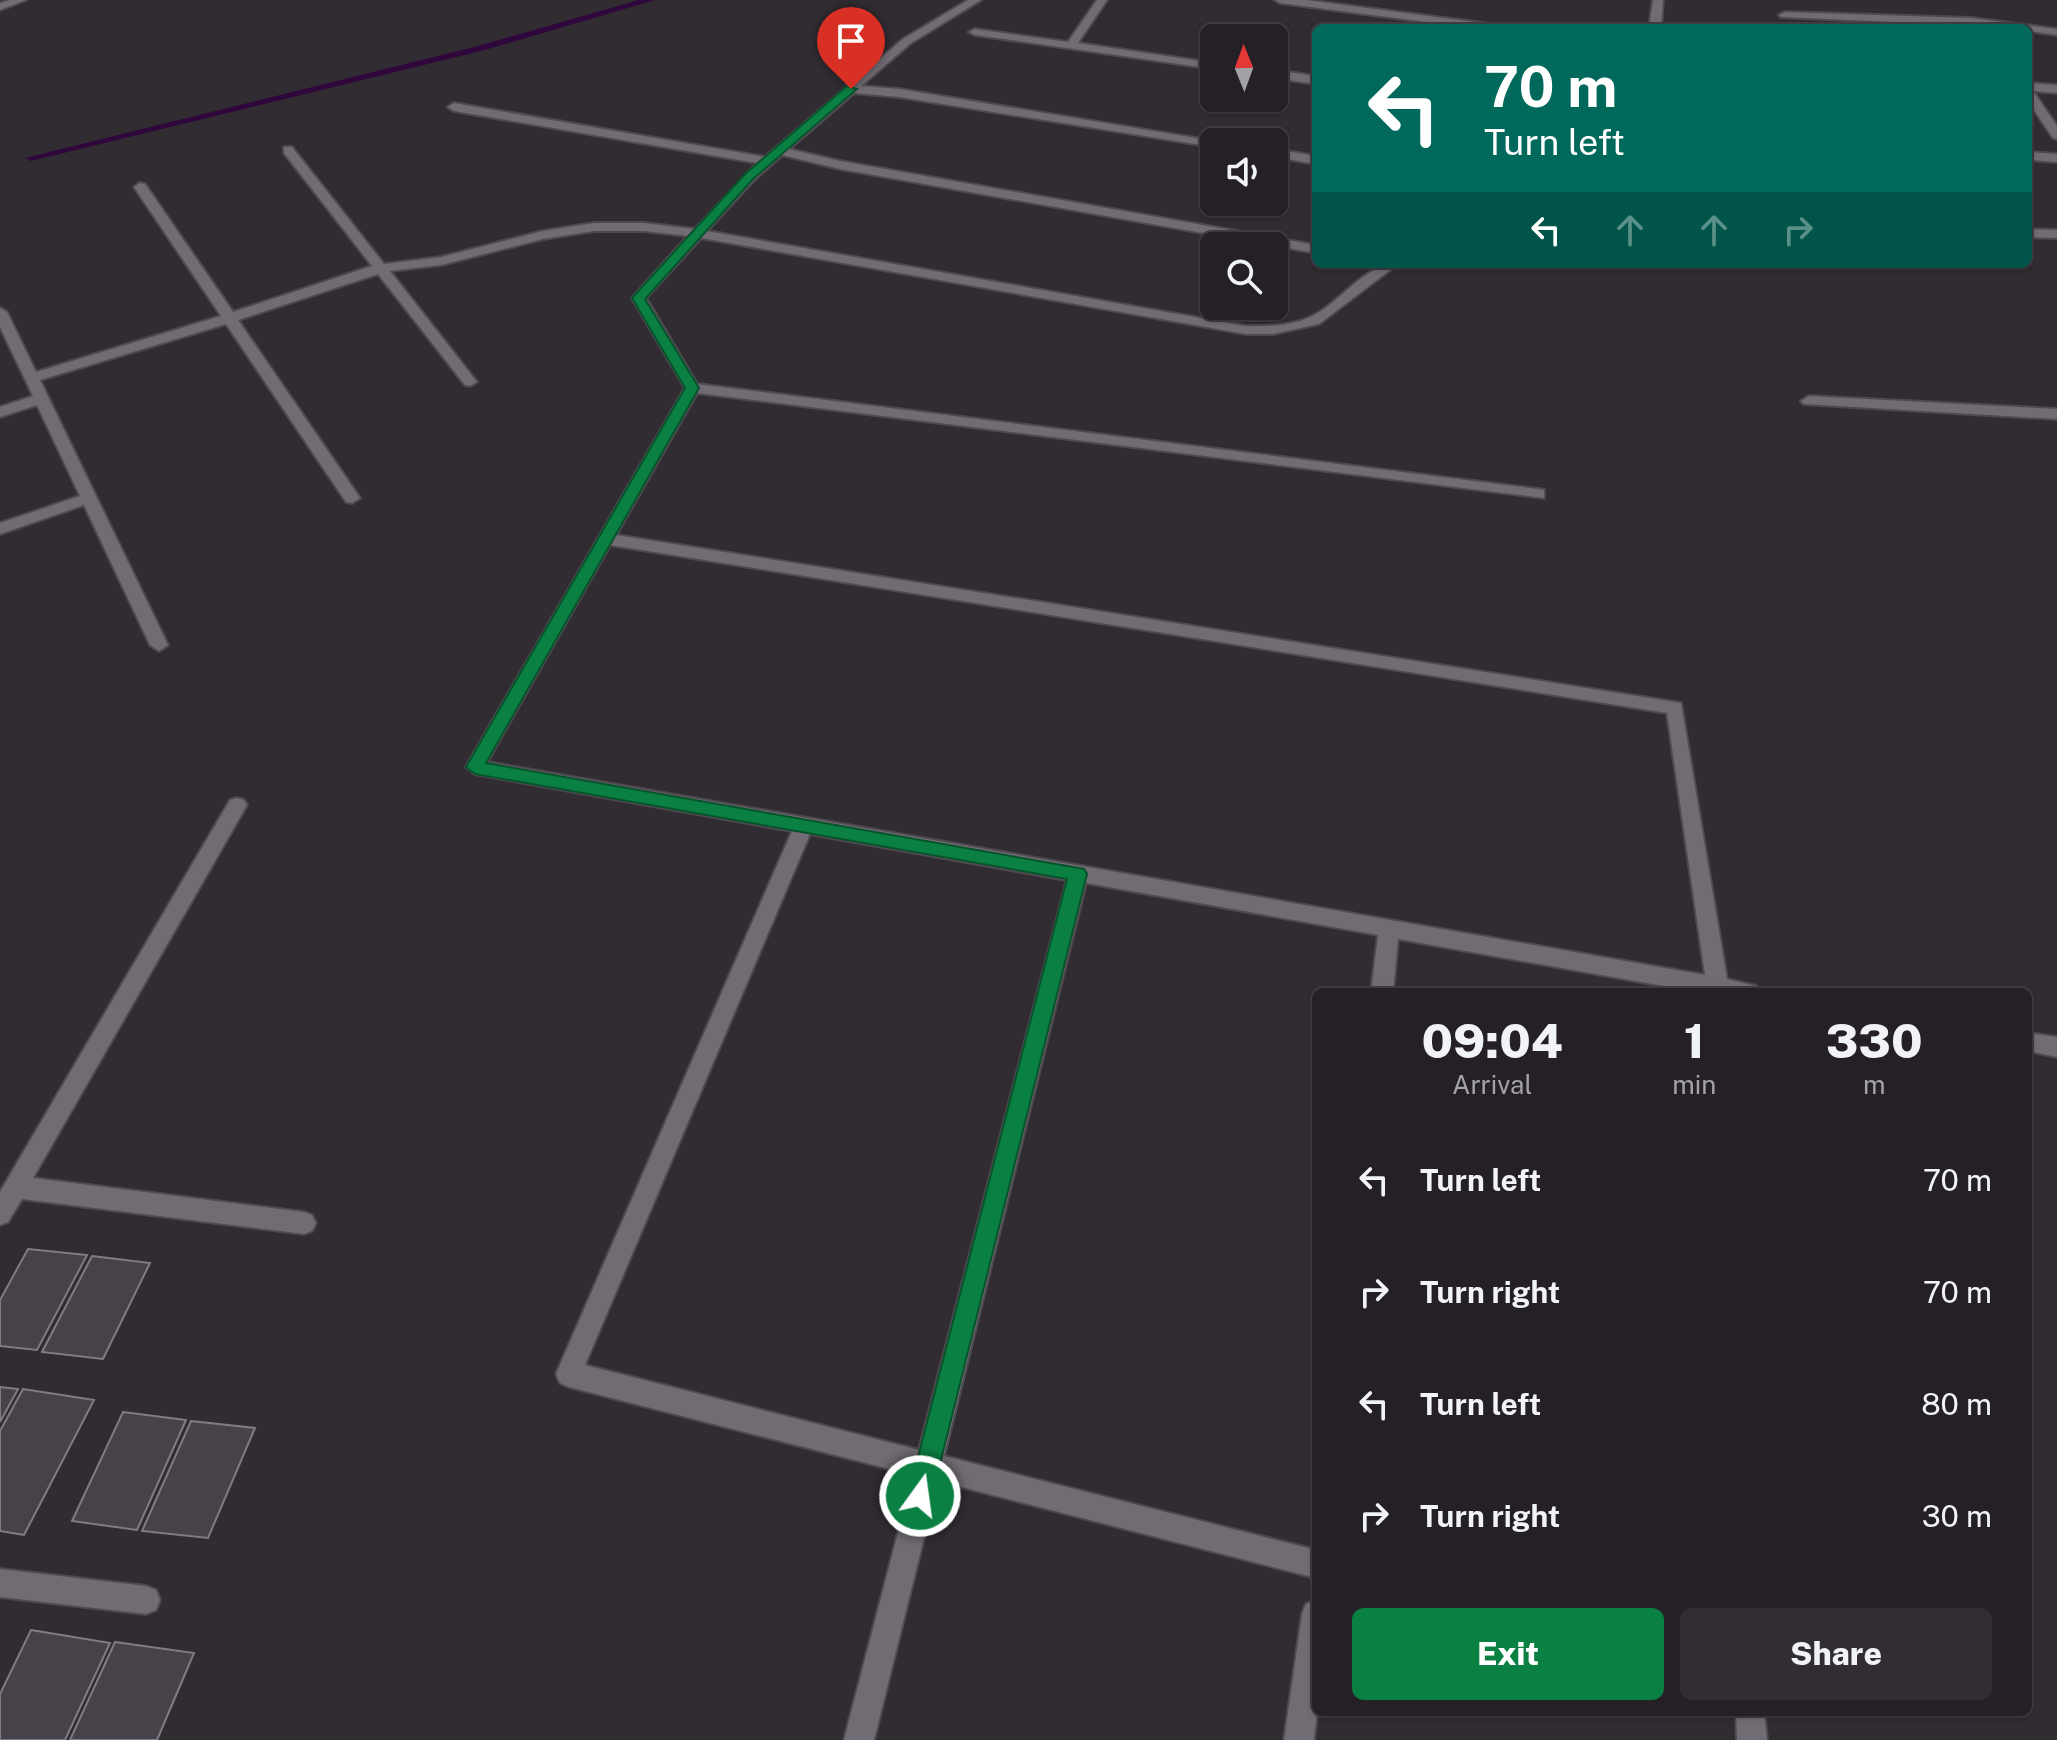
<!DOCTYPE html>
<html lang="en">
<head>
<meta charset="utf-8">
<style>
	:root { --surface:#252026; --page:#312d32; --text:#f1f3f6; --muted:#a3a3a7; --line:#423e43; --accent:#0b8043 }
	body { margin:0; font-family:"Public Sans",sans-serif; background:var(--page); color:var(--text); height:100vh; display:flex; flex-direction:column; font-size:30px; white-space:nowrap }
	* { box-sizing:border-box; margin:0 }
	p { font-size:26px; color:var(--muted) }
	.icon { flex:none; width:44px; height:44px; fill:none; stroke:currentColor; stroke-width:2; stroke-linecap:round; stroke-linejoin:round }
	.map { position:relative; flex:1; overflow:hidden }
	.panel { position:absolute; left:1312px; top:988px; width:720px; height:728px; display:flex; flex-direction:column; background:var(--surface); border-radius:12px; box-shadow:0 2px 6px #0004,0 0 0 2px var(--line) }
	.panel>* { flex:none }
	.top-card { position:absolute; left:1312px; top:24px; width:720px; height:244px; border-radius:12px; box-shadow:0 2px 6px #0004,0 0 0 2px var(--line); background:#00695c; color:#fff; overflow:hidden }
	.needle { width:52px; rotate:359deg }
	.buttons { position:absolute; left:1200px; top:24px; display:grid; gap:16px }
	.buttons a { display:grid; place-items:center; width:88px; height:88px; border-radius:12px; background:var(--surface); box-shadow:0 2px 6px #0004,0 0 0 2px var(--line); font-size:40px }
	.pin { position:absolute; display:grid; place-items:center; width:68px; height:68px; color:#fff; margin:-82px -34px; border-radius:50% 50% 50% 0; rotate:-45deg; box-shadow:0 0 8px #0007 }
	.pin .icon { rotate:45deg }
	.me { position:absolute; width:88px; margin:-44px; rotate:14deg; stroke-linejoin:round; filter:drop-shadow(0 0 6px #0008) }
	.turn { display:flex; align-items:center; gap:28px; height:168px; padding:0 40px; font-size:36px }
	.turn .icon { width:104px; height:104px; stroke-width:2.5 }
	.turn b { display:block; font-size:56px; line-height:68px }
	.lanes { display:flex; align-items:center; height:76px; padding:0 40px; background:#0003; justify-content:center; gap:40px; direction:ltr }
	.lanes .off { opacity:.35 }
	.eta { display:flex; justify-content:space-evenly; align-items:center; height:136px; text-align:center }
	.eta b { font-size:48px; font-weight:800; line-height:56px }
	.cta { display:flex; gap:16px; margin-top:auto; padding:16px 40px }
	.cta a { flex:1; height:92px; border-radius:12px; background:var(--accent); color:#fff; font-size:32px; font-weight:800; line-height:92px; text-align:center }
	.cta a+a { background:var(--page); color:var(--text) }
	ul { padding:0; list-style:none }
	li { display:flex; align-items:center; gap:24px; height:112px; padding:0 40px }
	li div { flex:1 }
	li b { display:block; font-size:30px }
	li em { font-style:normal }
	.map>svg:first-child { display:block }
</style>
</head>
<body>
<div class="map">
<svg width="2057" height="1740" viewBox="0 0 2057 1740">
	<rect width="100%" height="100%" fill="#312b32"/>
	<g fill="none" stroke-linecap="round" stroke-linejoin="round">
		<path fill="#30073c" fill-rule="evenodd" d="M639,0H655L485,50L31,161L25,158L478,46Z"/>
	</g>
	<g fill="#474149" stroke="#817b83" stroke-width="2">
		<path d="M28,1249L87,1255L37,1350L0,1346V1300Z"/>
		<path d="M92,1256L150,1263L103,1359L42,1352Z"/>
		<path d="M0,1387L18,1389L0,1422Z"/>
		<path d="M23,1389L94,1400L24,1535L0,1531V1431Z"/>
		<path d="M123,1412L186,1420L137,1530L72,1521Z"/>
		<path d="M191,1421L255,1428L208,1538L142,1531Z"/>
		<path d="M31,1630L110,1643L65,1740H0V1694Z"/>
		<path d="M115,1642L194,1653L157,1740H70Z"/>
	</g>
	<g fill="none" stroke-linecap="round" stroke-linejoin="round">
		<defs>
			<g id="street">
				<path d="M968,0H981L911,43L861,86L899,89L1220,142H1214V147L899,97L854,93L789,149L840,161L1316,245V253L840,169L782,155L754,180L707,231L1246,326C1266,326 1289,326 1308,318C1340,305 1362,264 1398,264L1319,324L1273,334H1246L701,238L646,298L697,384L1538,489L1544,490V498L697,393L616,535L1681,703L1727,979L1756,986L1759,992H1697L1398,939L1393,992H1371L1378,935L1086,883L944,1456L1316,1550V1578L938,1481L874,1740H844L913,1475L569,1387L560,1383L556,1374L792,831L475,774L466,767L685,388L632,298L688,236L644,231H594L543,239L441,265L390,271L477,382L470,386L465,385L378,274L238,320L360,498L352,503L346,502L226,324L40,380L168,645L159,651L150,645L84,505L0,534V523L80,496L37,405L0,417V407L33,396L0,327V308L7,312L36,372L221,316L134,187L140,183L145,184L233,312L372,266L284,153V147H292L384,264L441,257L543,231L594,223H644L695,229L757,163L454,111L448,107L454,103L765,157L903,39ZM610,545L1667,713L1705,975L487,762ZM810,834L1067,880L919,1450L585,1365Z"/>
				<path d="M1097,0H1107L1078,43L1214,63V69L975,35L969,32L975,29L1068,42Z"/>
				<path d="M1275,0H1306L1498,25L1504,28H1472L1280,3Z"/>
				<path d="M1653,0H1663L1661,28H1649Z"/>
				<path d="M1785,12L1971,18L2057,29V35L2028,31V28L1781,17L1779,15Z"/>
				<path d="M1274,70L1316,76V84L1274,78Z"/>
				<path d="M2028,83L2057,85V93L2033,91L2057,126V139L2053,138L2028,101Z"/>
				<path d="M1274,149L1316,156V164L1274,157Z"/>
				<path d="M2028,152L2057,154V162L2028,160Z"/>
				<path d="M2028,229L2057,230V238L2028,237Z"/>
				<path d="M1809,396L2057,409V419L1804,404L1801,401Z"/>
				<path d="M237,798L244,800L247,805L33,1178L304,1212L312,1215L316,1223L312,1231L304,1234L22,1199L8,1222L0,1225V1192L230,800Z"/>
				<path d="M2028,1033L2057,1037V1057L2028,1051Z"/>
				<path d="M0,1569L146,1586L156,1590L160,1600L156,1610L146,1614L0,1597Z"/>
				<path d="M1316,1600L1317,1712L1314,1740H1284L1302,1614L1306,1604Z"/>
				<path d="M1736,1712H1764L1767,1740H1737Z"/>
			</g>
			<path id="secondary" d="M10,0H26L0,10V3Z"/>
		</defs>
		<use href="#street" stroke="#4d494f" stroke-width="4"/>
		<use href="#secondary" stroke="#4d494f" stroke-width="4"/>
		<use href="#street" fill="#716b73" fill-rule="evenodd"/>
		<use href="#secondary" fill="#716b73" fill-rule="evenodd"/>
	</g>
	<path fill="#0b8043" stroke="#07532c" stroke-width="2" d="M847,86L857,89L753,179L645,299L699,388L486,763L1084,869L1087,874L932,1496L929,1505L920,1508L912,1505L908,1496L1067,879L475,774L466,767L685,388L632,298L745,174Z"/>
</svg>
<div class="buttons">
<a><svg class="needle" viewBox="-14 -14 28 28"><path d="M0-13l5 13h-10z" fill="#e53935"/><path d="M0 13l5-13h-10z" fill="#a3a3a7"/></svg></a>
<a><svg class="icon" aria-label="sound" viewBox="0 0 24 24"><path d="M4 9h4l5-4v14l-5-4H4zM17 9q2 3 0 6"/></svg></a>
<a><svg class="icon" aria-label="search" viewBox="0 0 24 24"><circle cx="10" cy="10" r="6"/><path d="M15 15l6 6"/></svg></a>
</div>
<div class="pin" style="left:851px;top:89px;background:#d93025"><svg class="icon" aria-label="arrive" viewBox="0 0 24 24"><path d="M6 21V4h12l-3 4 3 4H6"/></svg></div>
<svg class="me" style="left:920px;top:1496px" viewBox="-20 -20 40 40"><circle r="17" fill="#0b8043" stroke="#fff" stroke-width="3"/><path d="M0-11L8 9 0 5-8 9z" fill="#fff"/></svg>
<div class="top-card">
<div class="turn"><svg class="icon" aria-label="left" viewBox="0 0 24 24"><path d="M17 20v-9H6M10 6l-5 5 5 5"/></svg><div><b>70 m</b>Turn left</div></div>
<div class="lanes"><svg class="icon" aria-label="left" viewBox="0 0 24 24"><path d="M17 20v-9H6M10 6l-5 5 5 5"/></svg><svg class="icon off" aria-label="ahead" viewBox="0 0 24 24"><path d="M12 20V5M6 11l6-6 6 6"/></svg><svg class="icon off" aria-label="ahead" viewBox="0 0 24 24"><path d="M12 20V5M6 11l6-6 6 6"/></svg><svg class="icon off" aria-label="right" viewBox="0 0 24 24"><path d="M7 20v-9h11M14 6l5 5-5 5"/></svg></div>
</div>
<section class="panel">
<div class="eta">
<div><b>09:04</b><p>Arrival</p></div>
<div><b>1</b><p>min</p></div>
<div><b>330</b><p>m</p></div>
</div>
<ul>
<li><svg class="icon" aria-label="left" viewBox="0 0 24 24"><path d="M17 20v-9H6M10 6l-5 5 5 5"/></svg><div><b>Turn left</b></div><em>70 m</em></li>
<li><svg class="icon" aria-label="right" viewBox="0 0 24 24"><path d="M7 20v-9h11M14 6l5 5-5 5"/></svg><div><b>Turn right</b></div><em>70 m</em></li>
<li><svg class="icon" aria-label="left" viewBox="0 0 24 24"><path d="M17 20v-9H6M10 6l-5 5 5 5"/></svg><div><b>Turn left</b></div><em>80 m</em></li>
<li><svg class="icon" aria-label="right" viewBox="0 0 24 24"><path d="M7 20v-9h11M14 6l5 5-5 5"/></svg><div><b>Turn right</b></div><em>30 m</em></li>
</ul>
<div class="cta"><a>Exit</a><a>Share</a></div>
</section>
</div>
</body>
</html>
